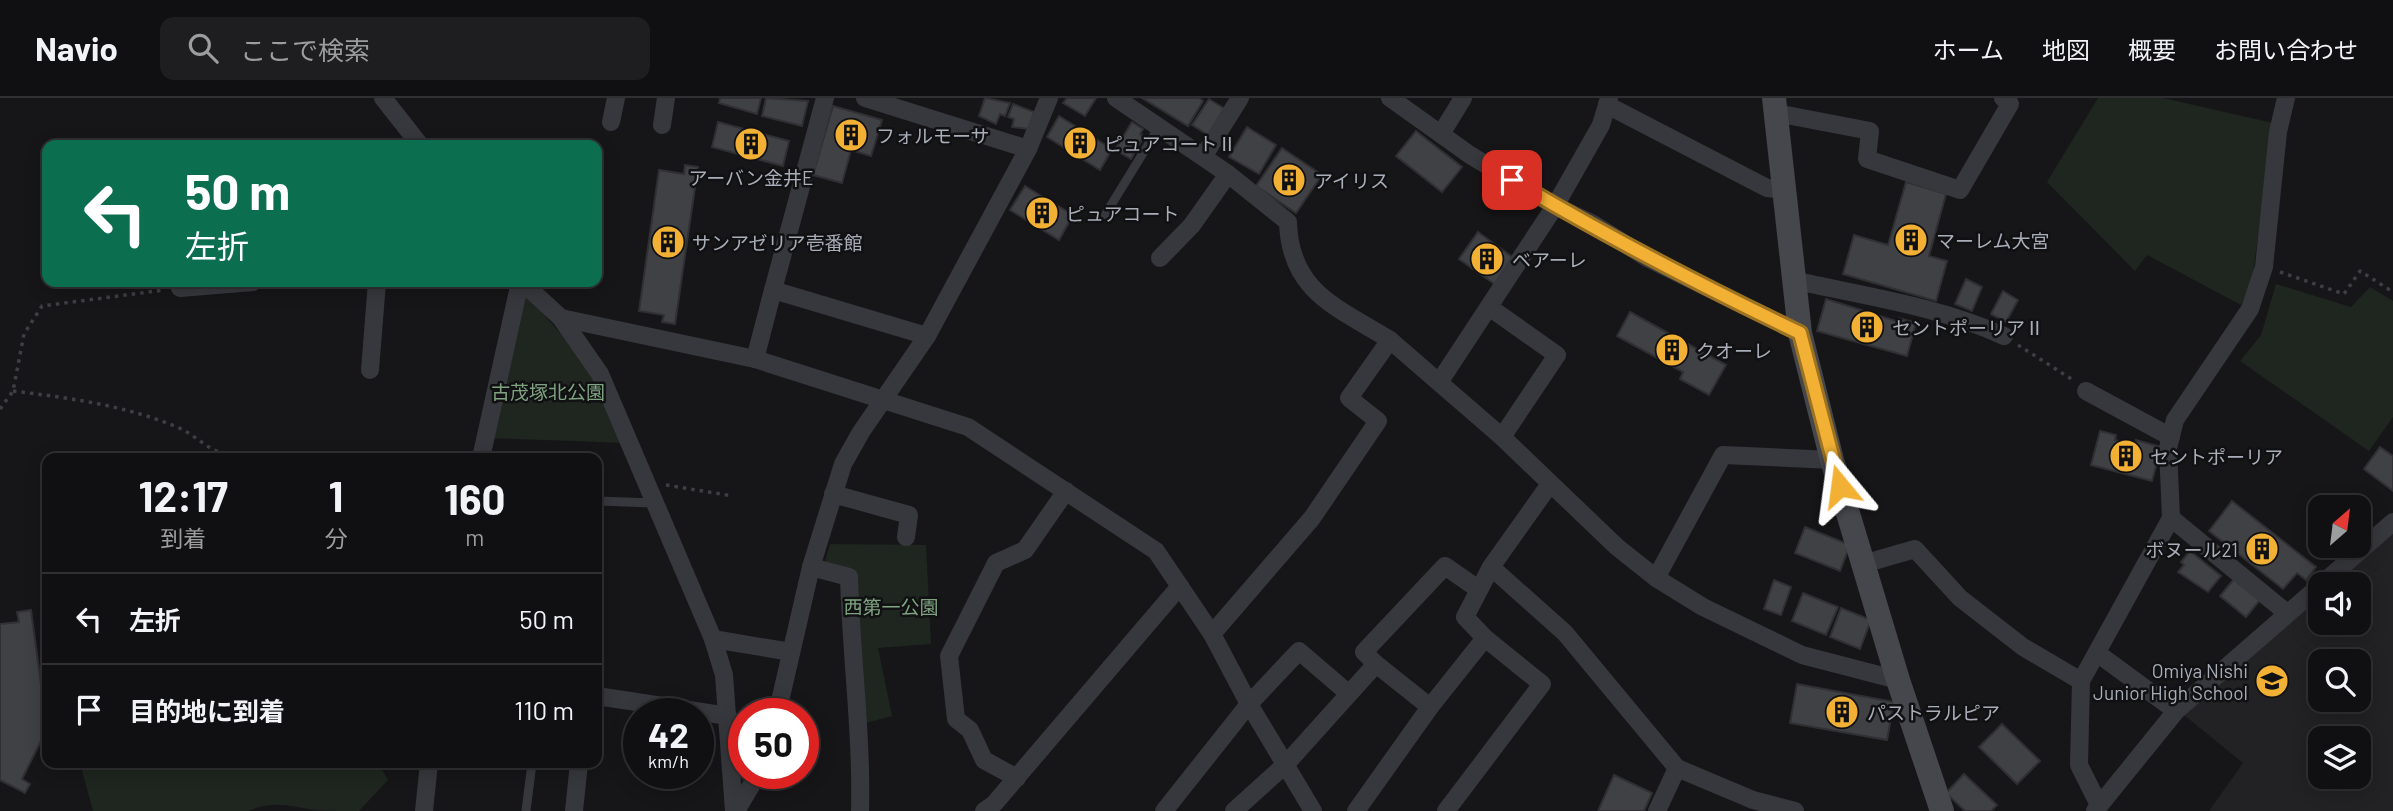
<!DOCTYPE html>
<html lang="ja">
<head>
<meta charset="utf-8">
<style>
	:root { --surface:#101012; --page:#1e1e20; --text:#f1f3f6; --muted:#9c9d9f; --line:#303032 }
	body { margin:0; font-family:Barlow,"Noto Sans JP",sans-serif; background:var(--page); color:var(--text); height:100vh; display:flex; flex-direction:column; font-size:26px; white-space:nowrap }
	* { box-sizing:border-box; margin:0 }
	p { font-size:23px; color:var(--muted) }
	.icon { flex:none; width:38px; height:38px; fill:none; stroke:currentColor; stroke-width:2; stroke-linecap:round; stroke-linejoin:round }
	.map { position:relative; flex:1; overflow:hidden }
	.details { position:absolute; left:42px; top:355px; width:560px; height:315px; display:flex; flex-direction:column; background:var(--surface); border-radius:14px; box-shadow:0 4px 18px #0003,0 0 0 2px var(--line) }
	.details>* { flex:none }
	.banner { position:absolute; left:42px; top:42px; width:560px; height:147px; border-radius:14px; box-shadow:0 4px 18px #0003,0 0 0 2px var(--line); background:#0b6e4f; color:#fff; overflow:hidden }
	.needle { width:46px; rotate:28deg }
	.fabs { position:absolute; left:2308px; top:397px; display:grid; gap:14px }
	.fabs a { display:grid; place-items:center; width:63px; height:63px; border-radius:14px; background:var(--surface); box-shadow:0 4px 18px #0003,0 0 0 2px var(--line); font-size:35px }
	.speed { position:absolute; left:623px; top:600px; display:flex; gap:14px; font-size:35px; font-weight:700; text-align:center }
	.speed>* { display:grid; place-content:center; width:91px; height:91px; border-radius:50%; background:var(--surface); box-shadow:0 4px 18px #0003,0 0 0 2px var(--line); line-height:1 }
	.speed small { font-size:18px; font-weight:400 }
	.speed .limit { border:10px solid #d22; background:#fff; color:#111 }
	.pin { position:absolute; display:grid; place-items:center; width:60px; height:60px; color:#fff; margin:-30px; border-radius:14px; box-shadow:0 4px 10px #0006 }
	.me { position:absolute; width:77px; margin:-38px; rotate:344deg; stroke-linejoin:round; filter:drop-shadow(0 0 5px #0008) }
	.turn { display:flex; align-items:center; gap:24px; height:147px; padding:0 28px; font-size:32px }
	.turn .icon { width:91px; height:91px; stroke-width:2.5 }
	.turn b { display:block; font-size:49px; line-height:60px }
	.eta { display:flex; justify-content:space-evenly; align-items:center; height:119px; text-align:center }
	.eta b { font-size:42px; font-weight:700; line-height:49px }
	ul { padding:0; list-style:none }
	li { display:flex; align-items:center; gap:21px; height:91px; padding:0 28px; border-top:2px solid var(--line) }
	li div { flex:1 }
	li b { display:block; font-size:26px }
	li em { font-style:normal }
	header { display:flex; align-items:center; gap:42px; box-sizing:border-box; height:98px; padding:0 35px; background:var(--surface); border-bottom:2px solid var(--line) }
	header strong { font-size:33px }
	nav { display:flex; gap:38px; margin-inline-start:auto; font-size:24px }
	.search { width:490px; height:63px; background:var(--page); display:flex; align-items:center; gap:18px; box-sizing:border-box; padding:0 24px; border-radius:14px; color:var(--muted); font-size:26px }
	.map>svg:first-child { display:block }
</style>
</head>
<body>
<header>
<strong>Navio</strong>
<div class="search"><svg class="icon" aria-label="search" viewBox="0 0 24 24"><circle cx="10" cy="10" r="6"/><path d="M15 15l6 6"/></svg>ここで検索</div>
<nav><a>ホーム</a><a>地図</a><a>概要</a><a>お問い合わせ</a></nav>
</header>
<div class="map">
<svg width="2393" height="713" viewBox="0 0 2393 713">
	<rect width="100%" height="100%" fill="#161618"/>
	<path fill="#222225" fill-rule="evenodd" d="M2393,436V713H2209L2243,665L2184,617L2320,499V525H2359V486H2334ZM2320,564H2359V602H2320ZM2320,640H2359V679H2320Z"/>
	<g fill="#1e261f">
		<path d="M2098,0H2163L2273,25L2251,191L2241,207L2147,157L2135,173L2047,84Z"/>
		<path d="M2276,186L2351,209L2370,189L2393,203V319L2369,353L2240,263L2261,237Z"/>
		<path d="M522,191L597,278L626,345L487,340Z"/>
		<path d="M830,446L926,447L931,546L878,550L892,618L862,626L852,476L824,467Z"/>
		<path d="M80,665H378L388,682L359,713C345,713 328,713 314,712C292,708 270,702 249,713H93Z"/>
	</g>
	<g fill="#404145" stroke="#303034" stroke-width="2">
		<path d="M720,0H761L757,16L719,5Z"/>
		<path d="M766,0L808,3L802,28L762,18Z"/>
		<path d="M985,0L1010,5L1005,18L1000,16L996,26L979,18Z"/>
		<path d="M1067,0H1096L1085,18L1063,5Z"/>
		<path d="M1142,0H1199L1203,3L1188,28Z"/>
		<path d="M1209,1L1225,11L1208,37L1192,27Z"/>
		<path d="M1013,6L1034,14L1029,31L1012,29L1014,21L1008,19Z"/>
		<path d="M833,8L882,22L871,58L851,52L842,85L813,77Z"/>
		<path d="M1059,18L1112,51L1100,72L1047,39Z"/>
		<path d="M718,24L789,43L783,68L712,49Z"/>
		<path d="M1132,24L1143,31L1140,36L1144,38L1131,61L1115,52Z"/>
		<path d="M1247,29L1276,47L1259,76L1229,59Z"/>
		<path d="M1416,33L1462,69L1442,94L1396,58Z"/>
		<path d="M1282,50L1322,77L1296,115L1256,88Z"/>
		<path d="M685,67L698,69L675,226L662,224L664,217L639,213L659,72L684,76Z"/>
		<path d="M1906,84L1946,96L1929,158L1947,163L1936,203L1843,176L1854,137L1888,147Z"/>
		<path d="M1025,88L1073,117L1059,142L1010,112Z"/>
		<path d="M1478,134L1515,161L1496,187L1459,161Z"/>
		<path d="M1966,181L1982,189L1972,213L1955,206Z"/>
		<path d="M2003,193L2018,202L2006,224L1991,216Z"/>
		<path d="M1826,201L1899,224V220L1916,225L1907,258L1817,233Z"/>
		<path d="M1630,214L1726,267L1709,297L1680,281L1683,274L1617,238Z"/>
		<path d="M2100,333L2116,337L2115,342L2135,347L2136,342L2161,349L2152,383L2091,367Z"/>
		<path d="M2380,349L2393,358V393L2364,371Z"/>
		<path d="M2232,403L2316,469L2306,482L2297,475L2283,491L2209,433Z"/>
		<path d="M1805,429L1850,447L1840,473L1795,455Z"/>
		<path d="M2190,453L2221,478L2208,494L2178,474L2184,467L2181,464Z"/>
		<path d="M2234,481L2260,502L2246,519L2220,498Z"/>
		<path d="M1774,482L1791,489L1781,517L1764,511Z"/>
		<path d="M1803,495L1838,509L1826,537L1792,523Z"/>
		<path d="M1841,510L1871,522L1860,551L1830,539Z"/>
		<path d="M31,512L47,631L22,681L30,686L25,695L0,682V526L19,524L17,514Z"/>
		<path d="M1797,586L1894,604L1887,642L1790,625Z"/>
		<path d="M2002,626L2040,663L2017,686L1979,649Z"/>
		<path d="M1964,676L1997,707L1991,713H1965L1946,695Z"/>
		<path d="M1614,677L1652,695L1644,713H1598Z"/>
	</g>
	<g fill="none" stroke-linecap="round" stroke-linejoin="round">
		<g stroke="#3d3f44" stroke-width="3.5" stroke-dasharray="3.5 5" stroke-linecap="butt">
			<path d="M2280,174L2344,196L2360,173L2393,194"/>
			<path d="M2018,247L2073,282"/>
			<path d="M13,293C69,300 124,307 177,329C190,334 201,345 214,352C224,357 233,353 244,360"/>
			<path d="M0,311L13,293L24,236L42,208L164,192"/>
			<path d="M666,387L733,398"/>
		</g>
		<g stroke="#37383d" stroke-width="9">
			<path d="M1105,117L1159,29"/>
			<path d="M597,403L654,405"/>
			<path d="M597,476H598"/>
			<path d="M526,713L532,665"/>
		</g>
		<g stroke="#37383d" stroke-width="18">
			<path d="M383,0L420,47"/>
			<path d="M865,0L1028,51"/>
			<path d="M1116,0L1228,76L1288,124C1290,194 1337,209 1390,242L1349,300L1378,323L1312,420L1212,536"/>
			<path d="M1390,0L1470,57L1555,108L1593,126L1649,161L1800,235"/>
			<path d="M1607,7L1767,90L1783,92"/>
			<path d="M1776,15L1870,33L1867,61L1960,92L2010,6L2003,0"/>
			<path d="M611,24L616,0"/>
			<path d="M662,27L666,0"/>
			<path d="M1441,36L1463,0"/>
			<path d="M1203,59L1240,0"/>
			<path d="M1160,160L1192,127L1228,76"/>
			<path d="M1793,182C1863,198 1938,208 2004,238"/>
			<path d="M522,184L561,220L600,276L713,541L724,577L734,713"/>
			<path d="M180,190L253,184"/>
			<path d="M773,192L825,0"/>
			<path d="M1489,209L1557,257L1502,339"/>
			<path d="M561,220L755,261L968,329L1156,453L1212,536L1249,606L1313,713"/>
			<path d="M1390,242L1502,339L1617,449L1656,480L1703,509L1802,557L1898,582"/>
			<path d="M755,261L773,192L927,238"/>
			<path d="M370,272L377,184"/>
			<path d="M1440,283L1555,108L1601,27L1609,0"/>
			<path d="M2086,293L2171,339"/>
			<path d="M481,360L520,184"/>
			<path d="M833,396L909,417L906,439"/>
			<path d="M2171,420L2287,515"/>
			<path d="M1863,466L1915,451L1960,500L2023,549L2081,583"/>
			<path d="M811,469L849,479C851,557 862,635 860,713"/>
			<path d="M1491,469L1565,535L1677,670L1657,713"/>
			<path d="M1656,480L1723,357L1832,362"/>
			<path d="M713,541L791,554"/>
			<path d="M2097,555L2176,613"/>
			<path d="M1376,566L1430,609"/>
			<path d="M597,598L728,618"/>
			<path d="M777,616L811,469L843,366L861,334L927,238L1028,51L1049,0"/>
			<path d="M1677,670L1753,702L1795,713"/>
			<path d="M1017,680L984,662L970,632L956,621L949,558L996,465L1025,452L1066,393"/>
			<path d="M2099,707L2079,667L2081,583L2171,420L2168,350L2175,322L2250,211L2264,169L2278,34L2286,0"/>
			<path d="M424,713L429,665"/>
			<path d="M574,713L579,665"/>
			<path d="M736,713L758,676"/>
			<path d="M984,713L994,706L1180,488"/>
			<path d="M1164,713L1249,606L1299,553L1348,595"/>
			<path d="M1234,713L1286,666L1376,566L1364,554L1445,468L1478,491"/>
			<path d="M1356,713L1430,609L1485,540L1465,519L1491,469L1550,386"/>
			<path d="M1446,713L1542,586L1485,540"/>
			<path d="M2095,713L2176,613L2393,424"/>
		</g>
		<path stroke="#45474d" stroke-width="24" d="M1774,0L1800,235L1832,362L1898,582L1942,713"/>
	</g>
	<g fill="none" stroke-linecap="round" stroke-linejoin="round">
		<defs>
			<path id="route" d="M1512,82C1606,138 1702,188 1800,235L1840,388"/>
		</defs>
		<use href="#route" stroke="#9d7322" stroke-width="18"/>
		<use href="#route" stroke="#f2b134" stroke-width="12"/>
	</g>
	<defs>
		<symbol id="building-disc" viewBox="-11 -11 22 22"><circle r="9.5" fill="#f2b134" stroke="#111113"/><path d="M-4-6H4V6H1V3H-1V6H-4ZM-2.5-4.3h1.7v1.8h-1.7ZM.8-4.3h1.7v1.8H.8ZM-2.5-1h1.7V.8h-1.7ZM.8-1h1.7V.8H.8Z" fill="#111"/></symbol>
		<symbol id="school-disc" viewBox="-11 -11 22 22"><circle r="9.5" fill="#f2b134" stroke="#111113"/><path d="M0-5L7-2L0 1L-7-2ZM-4 1L0 2.5L4 1V4Q0 6-4 4Z" fill="#111"/></symbol>
	</defs>
	<g fill-rule="evenodd">
		<use href="#building-disc" x="832" y="18" width="38" height="38"/>
		<use href="#building-disc" x="1061" y="26" width="38" height="38"/>
		<use href="#building-disc" x="732" y="27" width="38" height="38"/>
		<use href="#building-disc" x="1270" y="63" width="38" height="38"/>
		<use href="#building-disc" x="1023" y="96" width="38" height="38"/>
		<use href="#building-disc" x="1892" y="123" width="38" height="38"/>
		<use href="#building-disc" x="649" y="125" width="38" height="38"/>
		<use href="#building-disc" x="1468" y="142" width="38" height="38"/>
		<use href="#building-disc" x="1848" y="210" width="38" height="38"/>
		<use href="#building-disc" x="1653" y="233" width="38" height="38"/>
		<use href="#building-disc" x="2107" y="339" width="38" height="38"/>
		<use href="#building-disc" x="2243" y="432" width="38" height="38"/>
		<use href="#school-disc" x="2253" y="564" width="38" height="38"/>
		<use href="#building-disc" x="1823" y="595" width="38" height="38"/>
	</g>
	<g text-anchor="middle" dominant-baseline="central" stroke-width="5" stroke-linejoin="round" paint-order="stroke">
		<g font-size="19" fill="#a8adb8" stroke="#111113" text-anchor="start">
			<text x="876" y="37">フォルモーサ</text>
			<text x="1104" y="45">ピュアコートⅡ</text>
			<text x="751" y="79" text-anchor="middle">アーバン金井E</text>
			<text x="1314" y="82">アイリス</text>
			<text x="1066" y="115">ピュアコート</text>
			<text x="1936" y="142">マーレム大宮</text>
			<text x="692" y="144">サンアゼリア壱番館</text>
			<text x="1512" y="161">ベアーレ</text>
			<text x="1892" y="229">セントポーリアⅡ</text>
			<text x="1696" y="252">クオーレ</text>
			<text x="2150" y="358">セントポーリア</text>
			<text x="2238" y="451" text-anchor="end">ボヌール21</text>
			<text x="2248" y="572" text-anchor="end">Omiya Nishi<tspan x="2248" dy="22">Junior High School</tspan></text>
			<text x="1867" y="614">パストラルピア</text>
		</g>
		<g font-size="19" fill="#7fa381" stroke="#111113">
			<text x="548" y="293">古茂塚北公園</text>
			<text x="891" y="508">西第一公園</text>
		</g>
	</g>
</svg>
<div class="fabs">
<a><svg class="needle" viewBox="-14 -14 28 28"><path d="M0-13l5 13h-10z" fill="#e53935"/><path d="M0 13l5-13h-10z" fill="#9c9d9f"/></svg></a>
<a><svg class="icon" aria-label="sound" viewBox="0 0 24 24"><path d="M4 9h4l5-4v14l-5-4H4zM17 9q2 3 0 6"/></svg></a>
<a><svg class="icon" aria-label="search" viewBox="0 0 24 24"><circle cx="10" cy="10" r="6"/><path d="M15 15l6 6"/></svg></a>
<a><svg class="icon" aria-label="layers" viewBox="0 0 24 24"><path d="M12 4l9 5-9 5-9-5zM3 14l9 5 9-5"/></svg></a>
</div>
<div class="speed"><div>42<small>km/h</small></div><div class="limit">50</div></div>
<div class="pin" style="left:1512px;top:82px;background:#d93025"><svg class="icon" aria-label="arrive" viewBox="0 0 24 24"><path d="M6 21V4h12l-3 4 3 4H6"/></svg></div>
<svg class="me" style="left:1840px;top:388px" viewBox="-20 -20 40 40"><path d="M0-17L14 15 0 8-14 15z" fill="#f2b134" stroke="#fff" stroke-width="4"/></svg>
<div class="banner">
<div class="turn"><svg class="icon" aria-label="left" viewBox="0 0 24 24"><path d="M17 20v-9H6M10 6l-5 5 5 5"/></svg><div><b>50 m</b>左折</div></div>
</div>
<section class="details">
<div class="eta">
<div><b>12:17</b><p>到着</p></div>
<div><b>1</b><p>分</p></div>
<div><b>160</b><p>m</p></div>
</div>
<ul>
<li><svg class="icon" aria-label="left" viewBox="0 0 24 24"><path d="M17 20v-9H6M10 6l-5 5 5 5"/></svg><div><b>左折</b></div><em>50 m</em></li>
<li><svg class="icon" aria-label="arrive" viewBox="0 0 24 24"><path d="M6 21V4h12l-3 4 3 4H6"/></svg><div><b>目的地に到着</b></div><em>110 m</em></li>
</ul>
</section>
</div>
</body>
</html>
